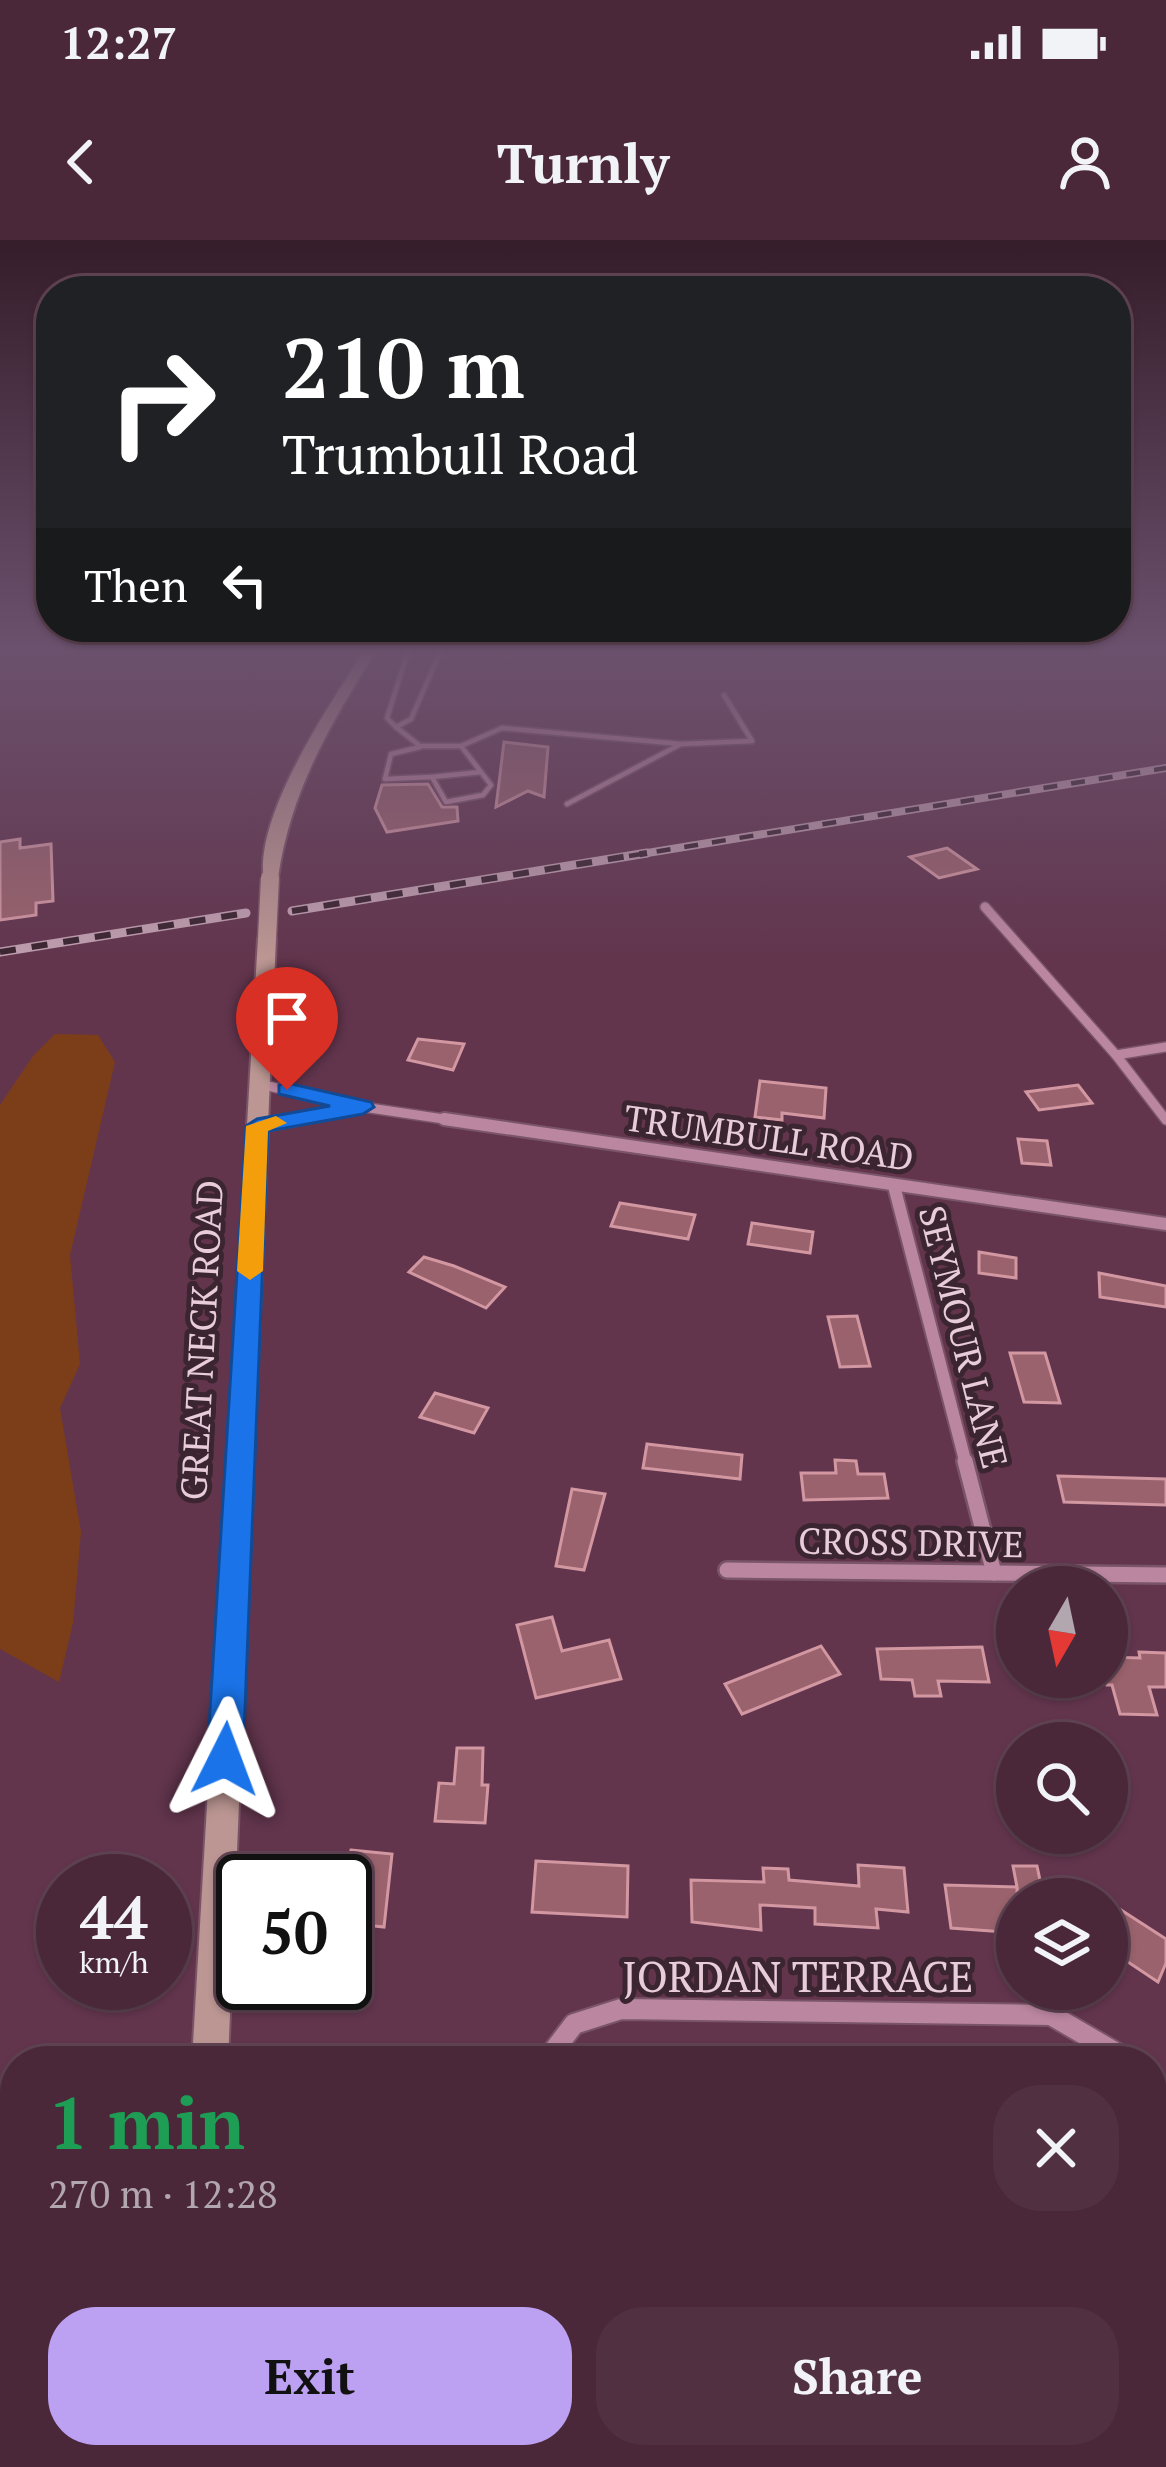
<!DOCTYPE html>
<html lang="en">
<head>
<meta charset="utf-8">
<style>
	:root { --surface:#4a283a; --page:#513042; --text:#f1f3f6; --muted:#b2a6af; --line:#614454; --accent:#bca0f2 }
	body { margin:0; font-family:"PT Serif",serif; background:var(--page); color:var(--text); height:100vh; display:flex; flex-direction:column; font-size:45px; white-space:nowrap }
	* { box-sizing:border-box; margin:0 }
	p { font-size:39px; color:var(--muted) }
	.icon { flex:none; width:66px; height:66px; fill:none; stroke:currentColor; stroke-width:2; stroke-linecap:round; stroke-linejoin:round }
	.map { position:relative; flex:1; overflow:hidden }
	.panel { position:absolute; left:0px; top:1806px; width:1167px; height:423px; display:flex; flex-direction:column; background:var(--surface); border-radius:48px 48px 0 0; box-shadow:0 3px 9px #0004,0 0 0 3px var(--line) }
	.panel>* { flex:none }
	.hud { position:absolute; left:36px; top:36px; width:1095px; height:366px; border-radius:48px; box-shadow:0 3px 9px #0004,0 0 0 3px var(--line); background:#202124; color:#fff; overflow:hidden }
	.needle { width:78px; rotate:189deg }
	.fabs { position:absolute; left:996px; top:1326px; display:grid; gap:24px }
	.fabs a { display:grid; place-items:center; width:132px; height:132px; border-radius:50%; background:var(--surface); box-shadow:0 3px 9px #0004,0 0 0 3px var(--line); font-size:60px }
	.speed { position:absolute; left:36px; top:1614px; display:flex; gap:24px; font-size:60px; font-weight:700; text-align:center }
	.speed>* { display:grid; place-content:center; width:156px; height:156px; border-radius:50%; background:var(--surface); box-shadow:0 3px 9px #0004,0 0 0 3px var(--line); line-height:1 }
	.speed small { font-size:30px; font-weight:400 }
	.speed .limit { border:6px solid #111; border-radius:18px; background:#fff; color:#111 }
	.pin { position:absolute; display:grid; place-items:center; width:102px; height:102px; color:#fff; margin:-123px -51px; border-radius:50% 50% 50% 0; rotate:-45deg; box-shadow:0 0 12px #0007 }
	.pin .icon { rotate:45deg }
	.me { position:absolute; width:132px; margin:-66px; rotate:3deg; stroke-linejoin:round; filter:drop-shadow(0 0 9px #0008) }
	.turn { display:flex; align-items:center; gap:42px; height:252px; padding:0 48px; font-size:54px }
	.turn .icon { width:156px; height:156px; stroke-width:2.5 }
	.turn b { display:block; font-size:84px; line-height:102px }
	.then { display:flex; align-items:center; height:114px; padding:0 48px; background:#0003; gap:24px; font-size:45px }
	.round { display:grid; place-items:center; flex:none; width:126px; height:126px; border-radius:48px; background:var(--page) }
	.head { display:flex; align-items:center; justify-content:space-between; height:204px; padding:0 48px }
	h1 { font-size:72px; font-weight:700; line-height:90px; color:#1e9e55 }
	.primary-button { display:flex; gap:24px; margin-top:auto; padding:24px 48px }
	.primary-button a { flex:1; height:138px; border-radius:48px; background:var(--accent); color:#111; font-size:48px; font-weight:700; line-height:138px; text-align:center }
	.primary-button a+a { background:var(--page); color:var(--text) }
	.status { display:flex; justify-content:space-between; align-items:center; height:84px; padding:0 60px; background:var(--surface); direction:ltr }
	.status svg { height:33px; fill:currentColor }
	header { display:flex; justify-content:space-between; align-items:center; height:156px; padding:0 48px; background:var(--surface); font-size:54px; font-weight:700 }
	.map>svg:first-child { display:block }
</style>
</head>
<body>
<div class="status"><b>12:27</b><svg viewBox="0 0 49 12"><path d="M0 12V9h3v3zM5 12V6h3v6zM10 12V3h3v9zM15 12V0h3v12zM26 1h20v11H26zM47 4h2v5h-2z"/></svg></div>
<header><svg class="icon" aria-label="back" viewBox="0 0 24 24"><path d="M15 5l-7 7 7 7"/></svg>Turnly<svg class="icon" aria-label="person" viewBox="0 0 24 24"><circle cx="12" cy="8" r="4"/><path d="M4 21q1-7 8-7t8 7"/></svg></header>
<div class="map">
<svg width="1166" height="2227" viewBox="0 0 1166 2227">
	<rect width="100%" height="100%" fill="#62354d"/>
	<path fill="#7c3e18" d="M55,794L98,795L115,822L70,1015L80,1124L60,1168L81,1292L73,1383L59,1442L0,1409V865L33,816Z"/>
	<g fill="#99626c" stroke="#d297a1" stroke-width="3">
		<path d="M504,502L548,507L544,557L528,551L496,567Z"/>
		<path d="M428,544L442,567H457L458,581L387,592L375,568L382,545Z"/>
		<path d="M20,599V608L51,604L53,661L36,663V675L0,680V602Z"/>
		<path d="M947,608L977,629L939,638L910,617Z"/>
		<path d="M418,799L464,804L453,830L408,820Z"/>
		<path d="M760,841L826,848L824,878L782,873V880L755,877Z"/>
		<path d="M1078,845L1092,863L1039,870L1026,852Z"/>
		<path d="M1018,899L1047,901L1051,925L1022,923Z"/>
		<path d="M620,963L695,975L688,999L611,986Z"/>
		<path d="M752,983L813,992L810,1013L748,1004Z"/>
		<path d="M979,1012L1016,1018V1038L979,1033Z"/>
		<path d="M424,1017L454,1026L505,1047L486,1068L409,1032Z"/>
		<path d="M1099,1033L1166,1046V1067L1100,1057Z"/>
		<path d="M857,1076L870,1126L840,1127L828,1077Z"/>
		<path d="M1010,1113H1045L1060,1163L1024,1162Z"/>
		<path d="M435,1153L488,1168L474,1193L420,1177Z"/>
		<path d="M647,1204L742,1215L740,1239L643,1228Z"/>
		<path d="M835,1220L856,1221L858,1234H884L888,1258L804,1260L801,1233H836Z"/>
		<path d="M1058,1236L1166,1239V1265L1064,1262Z"/>
		<path d="M572,1249L605,1254L584,1330L556,1326Z"/>
		<path d="M552,1377L562,1411L609,1400L621,1439L536,1458L517,1385Z"/>
		<path d="M821,1406L840,1434L742,1474L725,1444Z"/>
		<path d="M982,1407L989,1442L938,1441L941,1456H915L912,1440L881,1439L877,1409Z"/>
		<path d="M1139,1412L1166,1413V1447H1149L1157,1475L1120,1474L1112,1445H1107V1417L1140,1418Z"/>
		<path d="M457,1508H483L482,1545H488L485,1583L435,1581L439,1543L454,1544Z"/>
		<path d="M351,1610L392,1614L384,1687L345,1683V1640Z"/>
		<path d="M536,1621L628,1626L627,1677L532,1672Z"/>
		<path d="M858,1625L904,1628L908,1672L876,1669L878,1688L815,1684V1668L760,1665L761,1690L692,1682L691,1640L764,1642L763,1628L788,1629L789,1640L859,1646Z"/>
		<path d="M1013,1626H1037L1044,1659H1019L1017,1648V1693L951,1688L945,1645L1017,1647Z"/>
		<path d="M1118,1668L1166,1699V1723L1158,1742L1107,1708V1690Z"/>
	</g>
	<g fill="none" stroke-linecap="round" stroke-linejoin="round">
		<defs>
			<g id="lane">
				<path d="M429,408H475"/>
				<path d="M442,408L411,479L396,487L420,506H461L481,532"/>
				<path d="M396,487L387,478L409,408"/>
				<path d="M461,506L502,488L681,504L752,501L724,455"/>
				<path d="M420,507L391,514L385,539L432,537"/>
				<path d="M481,532L491,545L483,555L446,562L432,537Z"/>
				<path d="M567,564L679,505"/>
			</g>
			<g id="street-far3">
				<path d="M985,667L1116,815L1166,880"/>
				<path d="M1116,815L1166,807"/>
				<path d="M259,844L363,867L464,882"/>
				<path d="M280,882L356,868"/>
			</g>
			<g id="street-far2">
				<path d="M444,879L1166,984"/>
				<path d="M257,886L297,879"/>
				<path d="M894,946L966,1224"/>
			</g>
			<g id="street-far1">
				<path d="M965,1221L994,1333"/>
				<path d="M727,1330L1166,1335"/>
			</g>
			<g id="street">
				<path d="M546,1821L574,1784L621,1769L1051,1775L1130,1821"/>
				<path d="M1152,1857L1166,1880"/>
				<path d="M526,2227L527,2214"/>
			</g>
			<g id="secondary">
				<path d="M366,408H378C332,481 290,551 278,638L264,641C253,576 331,463 366,408Z"/>
				<path d="M267,693L276,698L228,1821H192L258,698Z"/>
				<path d="M177,2214H219L218,2227H176Z"/>
			</g>
		</defs>
		<use href="#lane" stroke="#7a5468" stroke-width="8"/>
		<use href="#street-far3" stroke="#7a5468" stroke-width="12"/>
		<use href="#street-far2" stroke="#7a5468" stroke-width="16"/>
		<use href="#street-far1" stroke="#7a5468" stroke-width="20"/>
		<use href="#street" stroke="#7a5468" stroke-width="24"/>
		<use href="#secondary" stroke="#7a5468" stroke-width="4"/>
		<use href="#lane" stroke="#ba86a0" stroke-width="4.5"/>
		<use href="#street-far3" stroke="#ba86a0" stroke-width="9"/>
		<use href="#street-far2" stroke="#ba86a0" stroke-width="12"/>
		<use href="#street-far1" stroke="#ba86a0" stroke-width="15"/>
		<use href="#street" stroke="#ba86a0" stroke-width="20"/>
		<use href="#secondary" fill="#bb9692" fill-rule="evenodd"/>
		<defs>
			<path id="rail-far1" d="M629,616L1166,528"/>
			<g id="rail">
				<path d="M292,671L647,613"/>
				<path d="M0,712L246,673"/>
			</g>
		</defs>
		<use href="#rail-far1" stroke="#bf9eae" stroke-width="8"/>
		<use href="#rail" stroke="#bf9eae" stroke-width="9"/>
		<use href="#rail-far1" stroke="#3a2530" stroke-width="4.5" stroke-dasharray="14" stroke-linecap="butt"/>
		<use href="#rail" stroke="#3a2530" stroke-width="6" stroke-dasharray="16" stroke-linecap="butt"/>
		<defs>
			<path id="secondary-bridge" d="M267,698L270,638"/>
		</defs>
		<use href="#secondary-bridge" stroke="#7a5468" stroke-width="21" stroke-linecap="butt"/>
		<use href="#secondary-bridge" stroke="#bb9692" stroke-width="18"/>
	</g>
	<linearGradient id="sky" x2="0" y2="1"><stop stop-color="#361d2a"/><stop offset="0.57" stop-color="#6b516d"/><stop offset="1" stop-color="#6b516d" stop-opacity="0"/></linearGradient>
	<rect width="1166" height="719" fill="url(#sky)"/>
	<path fill="#1a73e8" stroke="#114b97" stroke-width="3" d="M287,843L371,862L374,867L363,874L268,891L243,1519L237,1530L225,1535L213,1530L207,1519L246,886L257,879L330,866L279,854V845Z"/>
	<path fill="#f59e0b" d="M276,876L287,883L268,891L263,1031L250,1040L237,1031L246,886Z"/>
	<g text-anchor="middle" dominant-baseline="central" stroke-width="10" stroke-linejoin="round" paint-order="stroke">
		<g font-size="36" fill="#e8ccd9" stroke="#3a2530">
			<text transform="translate(769 897) rotate(8)">TRUMBULL ROAD</text>
			<text transform="translate(964 1097) rotate(76)">SEYMOUR LANE</text>
			<text transform="translate(201 1100) rotate(-87)">GREAT NECK ROAD</text>
			<text transform="translate(911 1302) rotate(1)">CROSS DRIVE</text>
		</g>
		<g font-size="42" fill="#e8ccd9" stroke="#3a2530">
			<text x="798" y="1736">JORDAN TERRACE</text>
		</g>
	</g>
</svg>
<div class="fabs">
<a><svg class="needle" viewBox="-14 -14 28 28"><path d="M0-13l5 13h-10z" fill="#e53935"/><path d="M0 13l5-13h-10z" fill="#b2a6af"/></svg></a>
<a><svg class="icon" aria-label="search" viewBox="0 0 24 24"><circle cx="10" cy="10" r="6"/><path d="M15 15l6 6"/></svg></a>
<a><svg class="icon" aria-label="layers" viewBox="0 0 24 24"><path d="M12 4l9 5-9 5-9-5zM3 14l9 5 9-5"/></svg></a>
</div>
<div class="speed"><div>44<small>km/h</small></div><div class="limit">50</div></div>
<div class="pin" style="left:287px;top:850px;background:#d93025"><svg class="icon" aria-label="arrive" viewBox="0 0 24 24"><path d="M6 21V4h12l-3 4 3 4H6"/></svg></div>
<svg class="me" style="left:225px;top:1519px" viewBox="-20 -20 40 40"><path d="M0-17L14 15 0 8-14 15z" fill="#1a73e8" stroke="#fff" stroke-width="4"/></svg>
<div class="hud">
<div class="turn"><svg class="icon" aria-label="right" viewBox="0 0 24 24"><path d="M7 20v-9h11M14 6l5 5-5 5"/></svg><div><b>210 m</b>Trumbull Road</div></div>
<div class="then">Then<svg class="icon" aria-label="left" viewBox="0 0 24 24"><path d="M17 20v-9H6M10 6l-5 5 5 5"/></svg></div>
</div>
<section class="panel">
<div class="head"><div><h1>1 min</h1><p>270 m · 12:28</p></div><a class="round"><svg class="icon" aria-label="close" viewBox="0 0 24 24"><path d="M6 6l12 12M18 6L6 18"/></svg></a></div>
<div class="primary-button"><a>Exit</a><a>Share</a></div>
</section>
</div>
</body>
</html>
